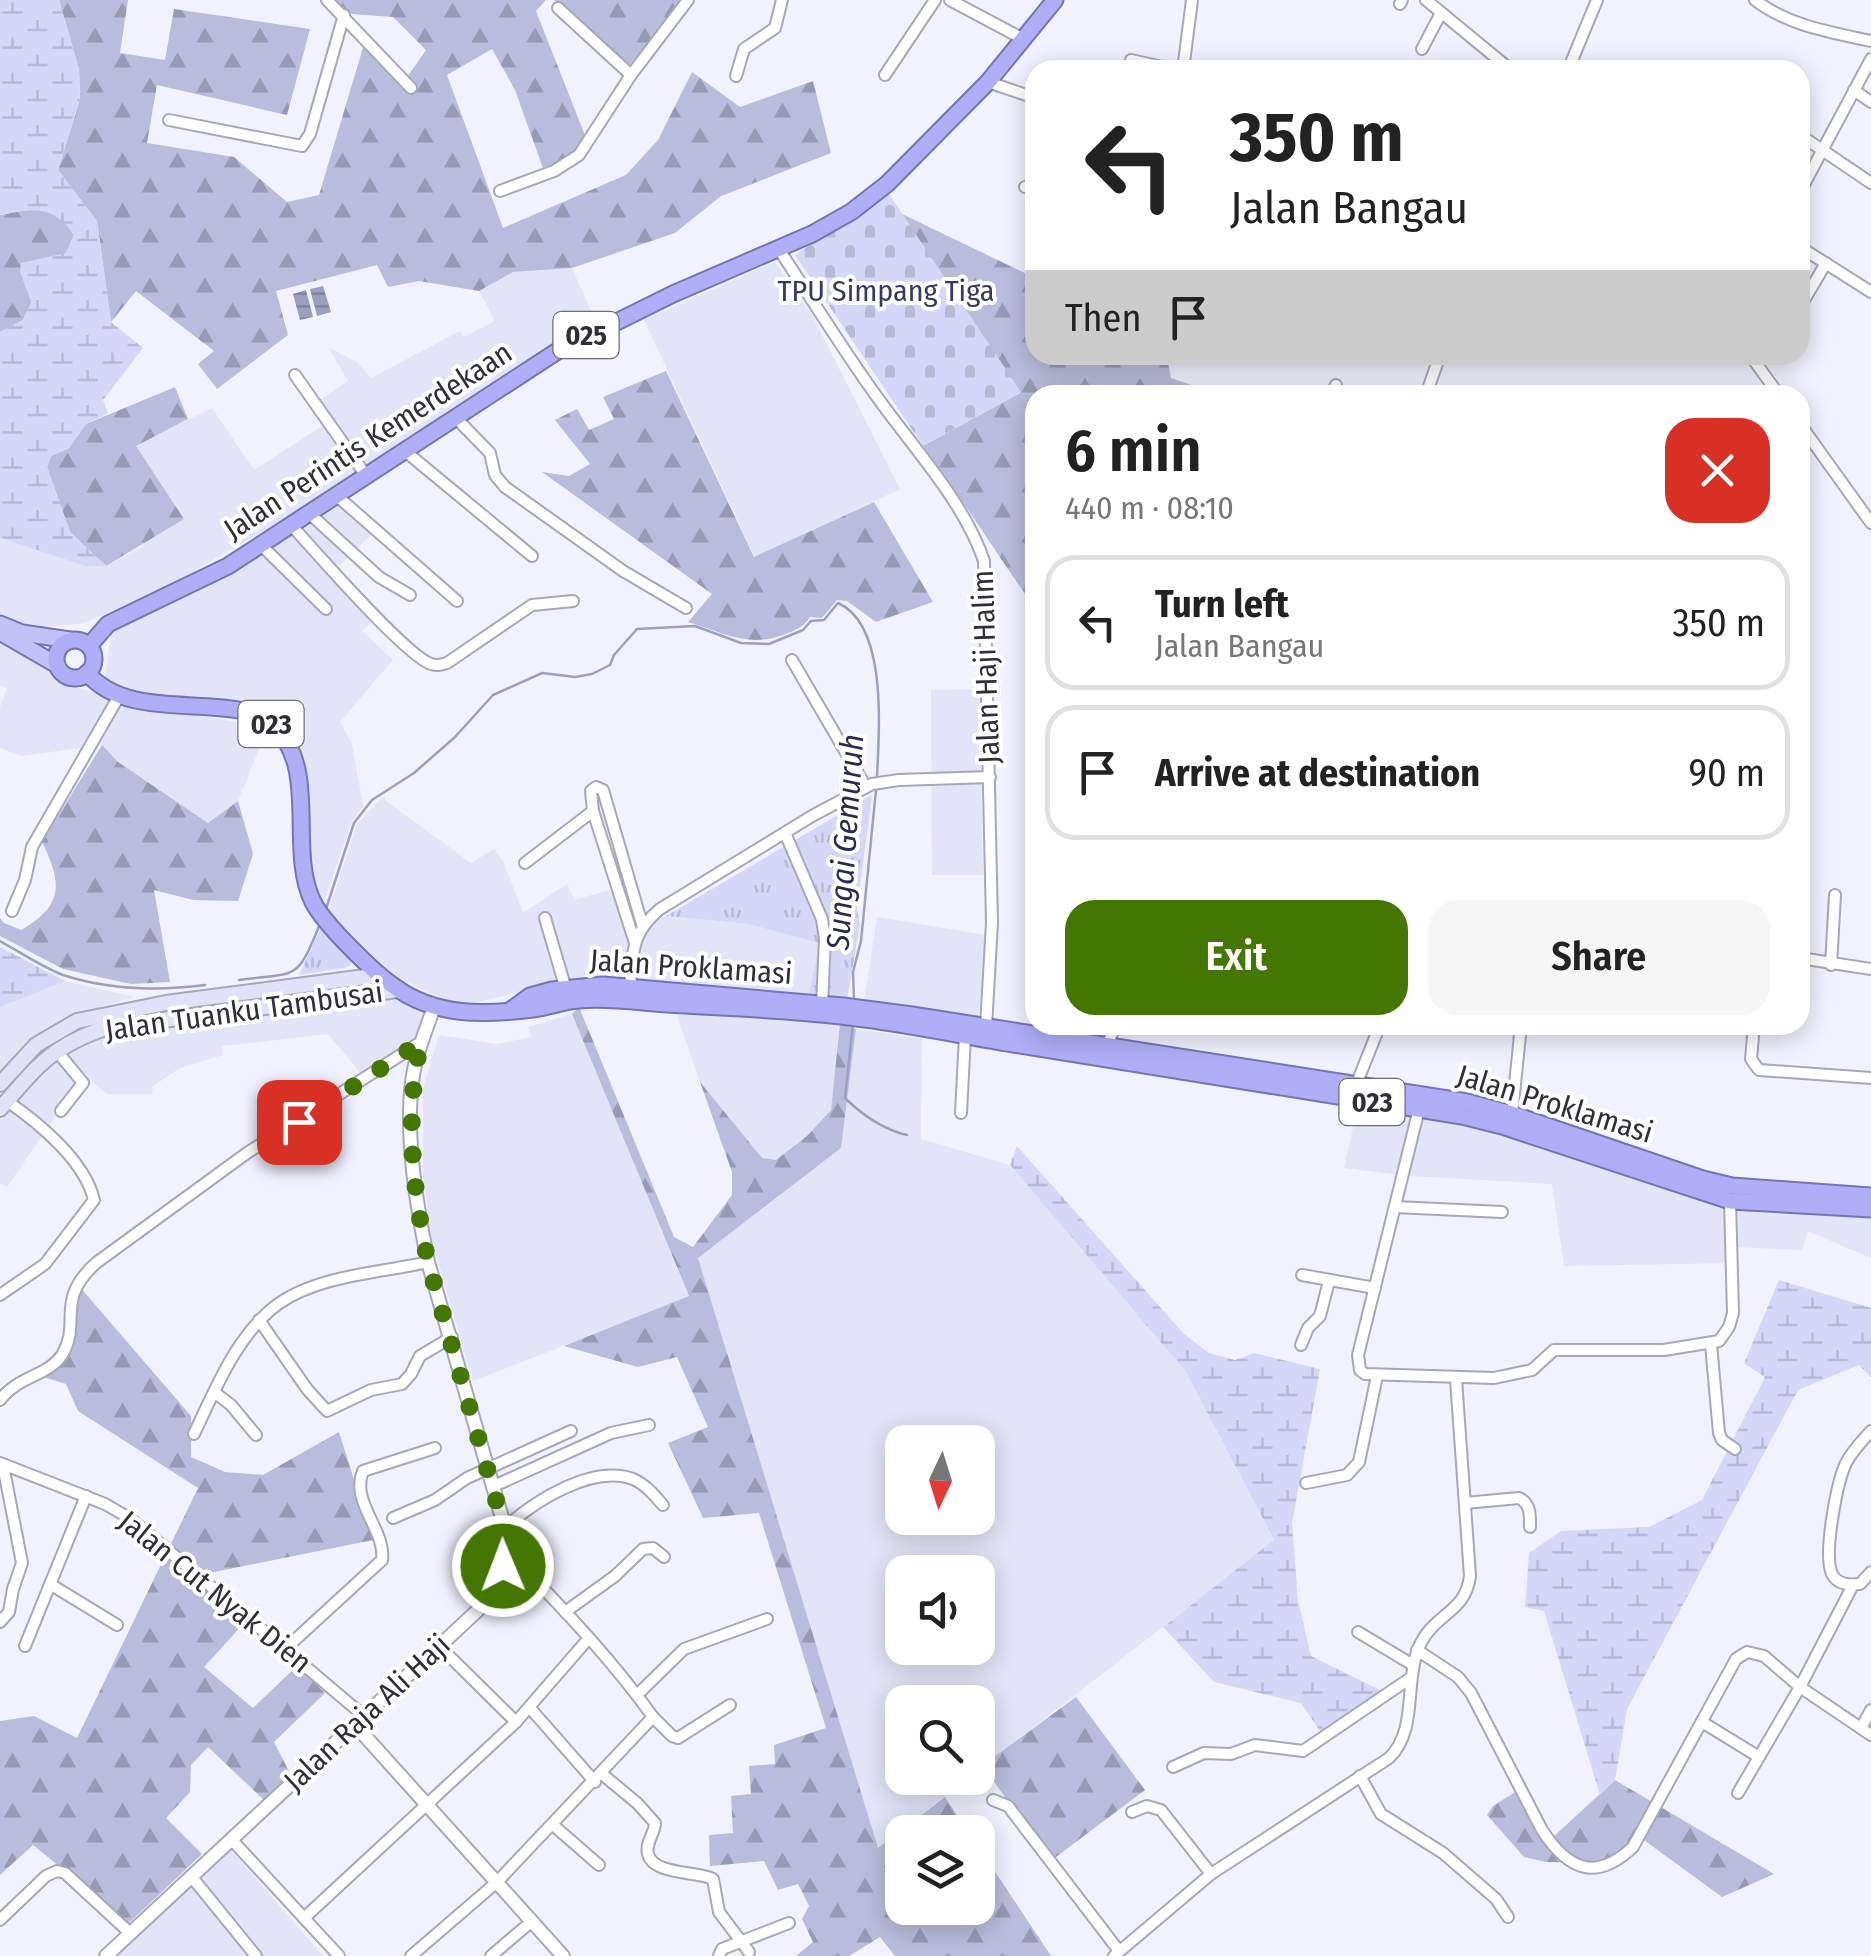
<!DOCTYPE html>
<html lang="en">
<head>
<meta charset="utf-8">
<style>
	:root { --surface:#fff; --page:#f6f6f6; --text:#222; --muted:#767676; --line:#e0e0e0; --accent:#437702 }
	body { margin:0; font-family:"Fira Sans Condensed",sans-serif; background:var(--page); color:var(--text); height:100vh; display:flex; flex-direction:column; font-size:38px; white-space:nowrap }
	* { box-sizing:border-box; margin:0 }
	p { font-size:32px; color:var(--muted) }
	.icon { flex:none; width:55px; height:55px; fill:none; stroke:currentColor; stroke-width:2; stroke-linecap:round; stroke-linejoin:round }
	.map { position:relative; flex:1; overflow:hidden }
	.panel { position:absolute; left:1025px; top:385px; width:785px; height:650px; display:flex; flex-direction:column; background:var(--surface); border-radius:30px; box-shadow:0 5px 25px #0003 }
	.panel>* { flex:none }
	.guide { position:absolute; left:1025px; top:60px; width:785px; height:305px; border-radius:30px; box-shadow:0 5px 25px #0003; background:#fff; color:var(--text); overflow:hidden }
	.needle { width:65px; rotate:184deg }
	.tools { position:absolute; left:885px; top:1425px; display:grid; gap:20px }
	.tools a { display:grid; place-items:center; width:110px; height:110px; border-radius:20px; background:var(--surface); box-shadow:0 5px 25px #0003; font-size:50px }
	.pin { position:absolute; display:grid; place-items:center; width:85px; height:85px; color:#fff; margin:-42px; border-radius:20px; box-shadow:0 5px 15px #0006 }
	.me { position:absolute; width:110px; margin:-55px; rotate:359deg; stroke-linejoin:round; filter:drop-shadow(0 0 8px #0008) }
	.turn { display:flex; align-items:center; gap:35px; height:210px; padding:0 40px; font-size:45px }
	.turn .icon { width:130px; height:130px; stroke-width:2.5 }
	.turn b { display:block; font-size:70px; line-height:85px }
	.then { display:flex; align-items:center; height:95px; padding:0 40px; background:#0003; gap:20px; font-size:38px }
	.round { display:grid; place-items:center; flex:none; width:105px; height:105px; border-radius:30px; background:var(--page) }
	.overview { display:flex; align-items:center; justify-content:space-between; height:170px; padding:0 40px }
	h1 { font-size:60px; font-weight:600; line-height:75px }
	.button { display:flex; gap:20px; margin-top:auto; padding:20px 40px }
	.button a { flex:1; height:115px; border-radius:30px; background:var(--accent); color:#fff; font-size:40px; font-weight:600; line-height:115px; text-align:center }
	.button a+a { background:var(--page); color:var(--text) }
	ul { padding:0; list-style:none }
	li { display:flex; align-items:center; gap:30px; height:135px; margin:0 20px 15px; padding:0 20px; border:5px solid var(--line); border-radius:30px }
	li div { flex:1 }
	li b { display:block; font-size:38px }
	li em { font-style:normal }
	.map>svg:first-child { display:block }
</style>
</head>
<body>
<div class="map">
<svg width="1871" height="1956" viewBox="0 0 1871 1956">
	<defs>
		<pattern id="grass-tufts" width="24" height="20" patternUnits="userSpaceOnUse" patternTransform="scale(2.5)"><rect width="24" height="20" fill="#d6d7f8"/><path d="M3 7l-1-3M5 7V3M7 7l1-3M15 17l-1-3M17 17v-4M19 17l1-3" fill="none" stroke="#b8b9d5"/></pattern>
		<pattern id="forest-firs" width="22" height="20" patternUnits="userSpaceOnUse" patternTransform="scale(2.5)"><rect width="22" height="20" fill="#babcdd"/><path d="M5 1l3.5 6h-7zM16 11l3.5 6h-7z" fill="#9899b4"/></pattern>
		<pattern id="wetland-marsh" width="20" height="14" patternUnits="userSpaceOnUse" patternTransform="scale(2.5)"><rect width="20" height="14" fill="#d6d7f8"/><path d="M1 5h8M5 5V1M11 12h8M15 12V8" fill="none" stroke="#b8b9d5"/></pattern>
		<pattern id="cemetery-stones" width="16" height="16" patternUnits="userSpaceOnUse" patternTransform="scale(2.5)"><rect width="16" height="16" fill="#d6d7f8"/><path d="M2 7V4a2 2 0 0 1 4 0v3zM10 15v-3a2 2 0 0 1 4 0v3z" fill="#b8b9d5"/></pattern>
		<pattern id="water-rules" width="6" height="5" patternUnits="userSpaceOnUse" patternTransform="scale(2.5)"><rect width="6" height="5" fill="#9d9fbf"/><path d="M0 2.5h6" fill="none" stroke="#80829c"/></pattern>
	</defs>
	<rect width="100%" height="100%" fill="#f1f1ff"/>
	<g fill="#e3e4f7" fill-rule="evenodd">
		<path d="M775,262L811,313L900,489L755,557L644,320Z"/>
		<path d="M572,268L596,323L533,358L290,521L281,510L286,518L171,584L84,623L25,629L0,618V538L85,566H106L144,546L136,445L212,408L254,470L330,421L318,401L348,381L329,348L357,362L371,378L460,331L463,337L495,321L479,291L513,272Z"/>
		<path d="M342,504L372,534L333,572L376,617L362,631L393,660L340,722L352,744L363,806L352,821L322,908L310,855L304,756L297,739L286,723L259,706L138,694L110,685L105,678L112,627L262,555Z"/>
		<path d="M0,639L27,659L78,688L132,704L253,725L265,734L238,801L208,823L118,762L102,745L21,756L0,748V707L7,688L0,685Z"/>
		<path d="M980,689L983,875H932L931,690Z"/>
		<path d="M385,795L386,801L471,863L494,849L503,861L523,913L567,884L574,900L613,889L630,940L626,979L575,980L472,1003L444,1000L399,978L348,935L328,912L357,824Z"/>
		<path d="M666,916L748,924L819,943L808,998L639,979L643,933L650,924Z"/>
		<path d="M877,917L984,935L986,967L977,1021L864,1002Z"/>
		<path d="M65,981L134,997L79,1013L38,1036L0,1077V1007Z"/>
		<path d="M372,996L403,1002L425,1012L422,1031L417,1040L364,1077L328,1034L222,1046L223,1055L180,1068L153,1086L152,1094H107L84,1075L7,1187L0,1183V1118L46,1064L94,1037Z"/>
		<path d="M675,1010L840,1023L831,1110L807,1136L776,1160L762,1158L700,1082Z"/>
		<path d="M572,1014L689,1297L473,1381L433,1244L423,1178V1089L439,1035L497,1044L531,1037L528,1027Z"/>
		<path d="M856,1029L922,1039L921,1139L1010,1165L1186,1372L1274,1541L978,1770V1702H902V1778H968L878,1849L698,1258L841,1148ZM902,1442H978V1518H902ZM902,1572H978V1648H902Z"/>
		<path d="M1358,1105L1461,1121L1729,1205L1871,1216V1258L1808,1231L1802,1250L1734,1247L1733,1263L1564,1266L1552,1184L1409,1176L1344,1168Z"/>
		<path d="M231,1850L323,1956H116Z"/>
	</g>
	<g fill="url(#grass-tufts)">
		<path d="M872,795L857,909L860,924L847,1000L808,998L819,943L748,924L666,916Z"/>
		<path d="M322,925L353,958L349,967L299,975Z"/>
	</g>
	<g fill="url(#forest-firs)">
		<path d="M59,0H128L120,53L165,60L174,9L310,29L287,115L157,85L147,143L234,157L287,202L319,195L365,41L403,83L426,50L393,17L352,14L334,0H546L536,11L586,138L575,154L544,171L515,90L492,49L447,75L503,228L626,175L658,140L692,72L740,107L813,81L831,153L721,196L675,233L572,268L513,272L479,291L419,281L388,287L377,265L276,291L288,335L217,389L198,364L214,351L136,291L111,322L97,221L58,170L80,99L79,69Z"/>
		<path d="M554,0H686L630,65Z"/>
		<path d="M37,208L62,218L74,235L66,253L20,271L32,302L23,320L0,332V215Z"/>
		<path d="M902,214L1035,278V355H1171L1167,357L1171,378L1203,389V395H1035V608C997,555 963,499 923,446L1020,393Z"/>
		<path d="M666,371L754,557L874,502L933,602L876,622L847,601L837,600L822,618L810,617C803,628 795,630 783,635C748,648 721,632 688,622L712,594L542,472L569,476L590,464L555,420L577,409L589,430L614,419L603,397Z"/>
		<path d="M175,387L188,419L136,446L184,519L106,566L70,532L47,467L51,456L69,448L86,424Z"/>
		<path d="M102,745L118,762L208,823L238,801L253,854L238,901L193,900L154,890L170,982L131,984L63,969L0,936V918L4,923L21,930C63,906 63,884 42,842Z"/>
		<path d="M579,1007L674,1237L693,1247L732,1195V1172L700,1082L762,1158L776,1160L807,1136L831,1110L840,1023L856,1029L841,1148L698,1258L878,1848L945,1797L968,1832H902V1908H978V1846L1051,1956H895L880,1937L849,1956H796L813,1942L802,1919L809,1906L798,1884L778,1890L764,1861L710,1866L709,1835L733,1833L731,1796L751,1794L749,1766L775,1764L774,1745L826,1728L759,1513L703,1518L668,1443L708,1427L677,1357L638,1367L564,1346L689,1296L572,1014Z"/>
		<path d="M79,1286L191,1416V1457L225,1472L263,1475L339,1432L373,1540L209,1573L202,1581L246,1621L204,1667L253,1708L297,1666L325,1693L274,1742L291,1775L264,1800L208,1747L191,1765L190,1792L166,1818L202,1854L129,1923L33,1845L0,1875V1721L34,1716L77,1738L198,1488L78,1411L66,1384L43,1377L63,1364L69,1350Z"/>
		<path d="M1076,1697L1145,1790L1052,1860L982,1766Z"/>
		<path d="M1615,1780L1774,1874L1722,1897L1637,1835L1616,1858L1599,1863L1546,1862L1524,1857L1487,1815L1493,1806L1523,1787L1552,1838Z"/>
	</g>
	<g fill="url(#wetland-marsh)">
		<path d="M0,0H59L79,69L80,99L58,170L97,221L111,322L143,348L103,400L108,413L86,424L69,448L51,456L47,467L70,532L106,566H85L0,538V332L23,320L31,302L20,271L21,263L66,253L74,235C53,204 34,209 0,215Z"/>
		<path d="M0,947L65,981L0,1007Z"/>
		<path d="M1017,1146L1184,1334L1209,1353L1235,1360L1254,1353L1320,1369L1292,1523L1298,1601L1311,1656L1386,1693L1322,1734L1301,1703L1214,1682L1163,1627L1274,1540L1186,1372L1010,1165Z"/>
		<path d="M1779,1280L1871,1308V1377L1859,1365L1798,1390L1627,1709L1615,1780L1600,1795L1544,1611L1525,1607L1529,1553L1561,1531L1649,1527L1702,1500L1765,1377L1744,1363Z"/>
	</g>
	<path fill="url(#cemetery-stones)" d="M889,194L1021,392L923,446L795,255Z"/>
	<g fill="url(#water-rules)">
		<path d="M323,286L331,312L317,316L310,289Z"/>
		<path d="M306,290L313,317L300,320L293,294Z"/>
	</g>
	<g fill="none" stroke-linecap="round" stroke-linejoin="round">
		<g stroke="#9d9fbf" stroke-width="2.5">
			<path d="M325,912L354,823L372,800L414,773L455,737L493,695L542,673L575,677L592,674L610,665L614,655L637,629L695,626L741,643L769,644L803,630L811,621L824,620L838,603C888,625 879,730 877,777"/>
			<path d="M0,941C20,952 42,967 63,975C109,990 158,991 205,985"/>
			<path d="M239,980C299,972 296,982 320,924"/>
			<path d="M854,1000L853,972L861,941L876,790"/>
			<path d="M853,1023L845,1098C861,1114 884,1130 907,1135"/>
		</g>
		<defs>
			<g id="minor">
				<path d="M327,0L411,88"/>
				<path d="M950,0L1025,40"/>
				<path d="M1426,0L1511,70"/>
				<path d="M1755,0C1789,26 1830,32 1871,41"/>
				<path d="M1400,4L1402,0"/>
				<path d="M558,8L631,75"/>
				<path d="M1422,49L1441,13"/>
				<path d="M1131,60L1176,70"/>
				<path d="M1183,70L1192,0"/>
				<path d="M1253,70L1254,67"/>
				<path d="M1568,70L1597,0"/>
				<path d="M885,75L935,0"/>
				<path d="M736,76L744,49L775,28L782,0"/>
				<path d="M988,82L1035,98"/>
				<path d="M1854,90L1871,102"/>
				<path d="M169,120L302,146L310,134L344,15"/>
				<path d="M1800,135L1871,183"/>
				<path d="M1025,187L1035,185"/>
				<path d="M500,191L554,171L579,155L631,75L688,0"/>
				<path d="M1800,192L1871,59"/>
				<path d="M1800,247L1871,292"/>
				<path d="M778,248C812,299 844,352 880,401C916,451 964,502 984,561L992,923L986,1027"/>
				<path d="M1800,307L1826,263"/>
				<path d="M1750,355L1779,395"/>
				<path d="M295,375L367,477"/>
				<path d="M1331,395L1336,385"/>
				<path d="M1426,395L1440,355"/>
				<path d="M455,417L490,453L495,475L505,487L623,571L686,608"/>
				<path d="M1800,424L1871,523"/>
				<path d="M405,451L532,556"/>
				<path d="M337,496L457,601"/>
				<path d="M310,514L379,577L410,595"/>
				<path d="M292,526C315,551 405,655 431,664C438,666 440,665 447,663L532,605L573,601"/>
				<path d="M261,545L326,609"/>
				<path d="M792,660L866,787"/>
				<path d="M785,833L822,919L825,939L822,1005"/>
				<path d="M525,863L593,811"/>
				<path d="M12,911L25,880L32,847L119,696"/>
				<path d="M545,918L565,986"/>
				<path d="M634,940L593,811L591,791L596,787L603,790L642,924"/>
				<path d="M1800,958L1871,969"/>
				<path d="M1831,965L1835,895"/>
				<path d="M630,987C633,952 631,933 660,909L812,816L872,784L899,780L990,777"/>
				<path d="M1754,1025L1751,1059L1759,1070L1871,1078"/>
				<path d="M1106,1047L1116,1025"/>
				<path d="M56,1050L83,1083L61,1111"/>
				<path d="M1356,1085L1380,1025"/>
				<path d="M1419,1109L1358,1355L1360,1370L1365,1374L1494,1378L1532,1370L1554,1350H1664L1719,1341L1729,1327L1733,1313L1730,1201"/>
				<path d="M961,1113L965,1036"/>
				<path d="M1512,1114L1521,1025"/>
				<path d="M1395,1207L1502,1212"/>
				<path d="M1302,1275L1375,1288"/>
				<path d="M0,1295L45,1264L94,1200C85,1161 39,1123 7,1101"/>
				<path d="M259,1320L307,1389L327,1411L371,1390L402,1384L411,1374L420,1356L452,1337"/>
				<path d="M1711,1344L1719,1433L1722,1440L1735,1449"/>
				<path d="M1301,1345L1308,1328L1320,1316L1329,1281"/>
				<path d="M214,1392L231,1405L256,1435"/>
				<path d="M0,1400C18,1376 48,1376 62,1355C82,1322 54,1301 96,1263L247,1153L421,1042"/>
				<path d="M1871,1431C1862,1441 1852,1451 1846,1463C1837,1482 1823,1554 1832,1574C1838,1585 1849,1585 1860,1584L1871,1572"/>
				<path d="M194,1434C215,1390 237,1334 278,1304C319,1275 380,1273 428,1262"/>
				<path d="M0,1463L105,1504L131,1519L364,1716"/>
				<path d="M1306,1483L1347,1475L1359,1462L1377,1376"/>
				<path d="M494,1486L611,1433L649,1425"/>
				<path d="M1465,1503L1519,1498C1531,1504 1530,1515 1530,1527"/>
				<path d="M393,1518L435,1500L467,1478L571,1431"/>
				<path d="M505,1528C533,1502 592,1464 633,1479C645,1484 654,1495 663,1505"/>
				<path d="M50,1584L117,1625"/>
				<path d="M565,1612L615,1576L643,1549L653,1548L664,1557"/>
				<path d="M0,1622L9,1612L13,1589L22,1563L3,1465"/>
				<path d="M1358,1632L1413,1665"/>
				<path d="M25,1646L86,1496"/>
				<path d="M440,1647L516,1722"/>
				<path d="M285,1649L382,1560C386,1530 350,1502 363,1471L435,1448"/>
				<path d="M1417,1650L1458,1677L1471,1693L1542,1830C1568,1870 1596,1882 1633,1847L1736,1659L1747,1652L1764,1656L1800,1687L1871,1735"/>
				<path d="M638,1694L684,1649L767,1619"/>
				<path d="M530,1708L595,1782"/>
				<path d="M653,1717L672,1736L678,1738L730,1705"/>
				<path d="M1702,1722L1759,1757"/>
				<path d="M1861,1728L1871,1710"/>
				<path d="M1173,1767L1204,1753L1231,1754L1255,1745L1303,1751L1409,1679"/>
				<path d="M602,1774L637,1803L655,1823C655,1833 645,1843 648,1854C653,1875 697,1871 713,1879L719,1912L749,1952"/>
				<path d="M1360,1776L1381,1814L1443,1853L1496,1899L1508,1917"/>
				<path d="M1738,1793L1800,1687L1853,1585"/>
				<path d="M993,1800L1008,1806L1119,1951"/>
				<path d="M1132,1812L1147,1806L1161,1810L1211,1874"/>
				<path d="M553,1825L599,1865"/>
				<path d="M231,1839L339,1956"/>
				<path d="M191,1876L256,1956"/>
				<path d="M304,1918L516,1722L589,1638"/>
				<path d="M0,1920L46,1876L57,1871L65,1873L130,1933"/>
				<path d="M411,1956L497,1882L653,1717C610,1657 558,1602 505,1550"/>
				<path d="M491,1956L532,1921"/>
				<path d="M719,1956L722,1949L789,1923"/>
				<path d="M1114,1956L1211,1874L1389,1758C1417,1731 1405,1687 1417,1652C1431,1612 1465,1616 1470,1576L1456,1379"/>
			</g>
			<g id="tertiary">
				<path d="M355,1725L563,1956"/>
				<path d="M106,1956L477,1611C497,1583 506,1563 505,1528L428,1262C417,1207 405,1138 412,1082C415,1057 425,1032 434,1007"/>
			</g>
			<g id="secondary">
				<path d="M0,1084L36,1045L77,1021L166,1003L380,975"/>
				<path d="M0,1109C38,1065 52,1046 108,1027L398,990"/>
			</g>
			<g id="primary">
				<path d="M0,624L22,633L70,640"/>
				<path d="M0,632L57,665"/>
			</g>
			<g id="trunk">
				<circle cx="75" cy="659" r="19"/>
				<path d="M89,646L108,624L228,566L556,352L673,294L812,234L851,212L887,184L988,82L1055,0"/>
				<path d="M87,673C134,727 233,688 274,726C320,770 287,849 313,902C324,924 374,973 395,987C436,1017 485,1015 533,1009C549,1007 563,1001 579,1000C608,997 638,1002 667,1004C733,1008 800,1010 865,1019C913,1025 959,1035 1007,1043C1159,1067 1310,1092 1462,1116L1502,1126L1730,1201L1871,1209"/>
				<path d="M512,1009L530,996L552,990L603,985L843,1006L912,1015L1467,1102L1512,1114L1703,1179L1732,1186L1871,1196"/>
			</g>
		</defs>
		<use href="#minor" stroke="#a7a8b7" stroke-width="14"/>
		<use href="#tertiary" stroke="#a7a8b7" stroke-width="16"/>
		<use href="#secondary" stroke="#a7a8b7" stroke-width="18"/>
		<use href="#primary" stroke="#7575b1" stroke-width="19"/>
		<use href="#trunk" stroke="#7575b1" stroke-width="19"/>
		<use href="#minor" stroke="#fff" stroke-width="10"/>
		<use href="#tertiary" stroke="#fff" stroke-width="12"/>
		<use href="#secondary" stroke="#e1e1fc" stroke-width="14"/>
		<use href="#primary" stroke="#c3c2f8" stroke-width="15"/>
		<use href="#trunk" stroke="#afaef6" stroke-width="15"/>
	</g>
	<g fill="none" stroke-linecap="round" stroke-linejoin="round">
		<path stroke="#437702" stroke-width="18" stroke-dasharray="0 32.4" d="M299,1122L421,1042C404,1114 413,1189 428,1262L504,1528L503,1566"/>
	</g>
	<g text-anchor="middle" dominant-baseline="central" stroke-width="8" stroke-linejoin="round" paint-order="stroke">
		<g fill="#fff" stroke="#6d6d72" stroke-width="2.5">
			<rect x="553.5" y="312" width="65" height="46" rx="8"/>
			<rect x="238.5" y="701" width="65" height="46" rx="8"/>
			<rect x="1339.5" y="1079" width="65" height="46" rx="8"/>
		</g>
		<g font-size="28" font-weight="bold" fill="#2f2f35">
			<text x="586" y="335">025</text>
			<text x="271" y="724">023</text>
			<text x="1372" y="1102">023</text>
		</g>
		<g font-size="30" fill="#393865" stroke="#fff">
			<text x="886" y="291">TPU Simpang Tiga</text>
		</g>
		<g font-size="30" fill="#2f2f35" stroke="#fff">
			<text transform="translate(368 441) rotate(-33)">Jalan Perintis Kemerdekaan</text>
			<text transform="translate(986 667) rotate(-92)">Jalan Haji Halim</text>
			<text transform="translate(691 967) rotate(4)">Jalan Proklamasi</text>
			<text transform="translate(244 1011) rotate(-8)">Jalan Tuanku Tambusai</text>
			<text transform="translate(1555 1104) rotate(17)">Jalan Proklamasi</text>
			<text transform="translate(215 1592) rotate(39)">Jalan Cut Nyak Dien</text>
			<text transform="translate(367 1713) rotate(-43)">Jalan Raja Ali Haji</text>
		</g>
		<g font-size="32" font-style="italic" fill="#2b2954" stroke="#fff">
			<text transform="translate(845 842) rotate(-86)">Sungai Gemuruh</text>
		</g>
	</g>
</svg>
<div class="tools">
<a><svg class="needle" viewBox="-14 -14 28 28"><path d="M0-13l5 13h-10z" fill="#e53935"/><path d="M0 13l5-13h-10z" fill="#767676"/></svg></a>
<a><svg class="icon" aria-label="sound" viewBox="0 0 24 24"><path d="M4 9h4l5-4v14l-5-4H4zM17 9q2 3 0 6"/></svg></a>
<a><svg class="icon" aria-label="search" viewBox="0 0 24 24"><circle cx="10" cy="10" r="6"/><path d="M15 15l6 6"/></svg></a>
<a><svg class="icon" aria-label="layers" viewBox="0 0 24 24"><path d="M12 4l9 5-9 5-9-5zM3 14l9 5 9-5"/></svg></a>
</div>
<div class="pin" style="left:299px;top:1122px;background:#d93025"><svg class="icon" aria-label="arrive" viewBox="0 0 24 24"><path d="M6 21V4h12l-3 4 3 4H6"/></svg></div>
<svg class="me" style="left:503px;top:1566px" viewBox="-20 -20 40 40"><circle r="17" fill="#437702" stroke="#fff" stroke-width="3"/><path d="M0-11L8 9 0 5-8 9z" fill="#fff"/></svg>
<div class="guide">
<div class="turn"><svg class="icon" aria-label="left" viewBox="0 0 24 24"><path d="M17 20v-9H6M10 6l-5 5 5 5"/></svg><div><b>350 m</b>Jalan Bangau</div></div>
<div class="then">Then<svg class="icon" aria-label="arrive" viewBox="0 0 24 24"><path d="M6 21V4h12l-3 4 3 4H6"/></svg></div>
</div>
<section class="panel">
<div class="overview"><div><h1>6 min</h1><p>440 m · 08:10</p></div><a class="round" style="background:#d93025;color:#fff"><svg class="icon" aria-label="close" viewBox="0 0 24 24"><path d="M6 6l12 12M18 6L6 18"/></svg></a></div>
<ul>
<li><svg class="icon" aria-label="left" viewBox="0 0 24 24"><path d="M17 20v-9H6M10 6l-5 5 5 5"/></svg><div><b>Turn left</b><p>Jalan Bangau</p></div><em>350 m</em></li>
<li><svg class="icon" aria-label="arrive" viewBox="0 0 24 24"><path d="M6 21V4h12l-3 4 3 4H6"/></svg><div><b>Arrive at destination</b></div><em>90 m</em></li>
</ul>
<div class="button"><a>Exit</a><a>Share</a></div>
</section>
</div>
</body>
</html>
